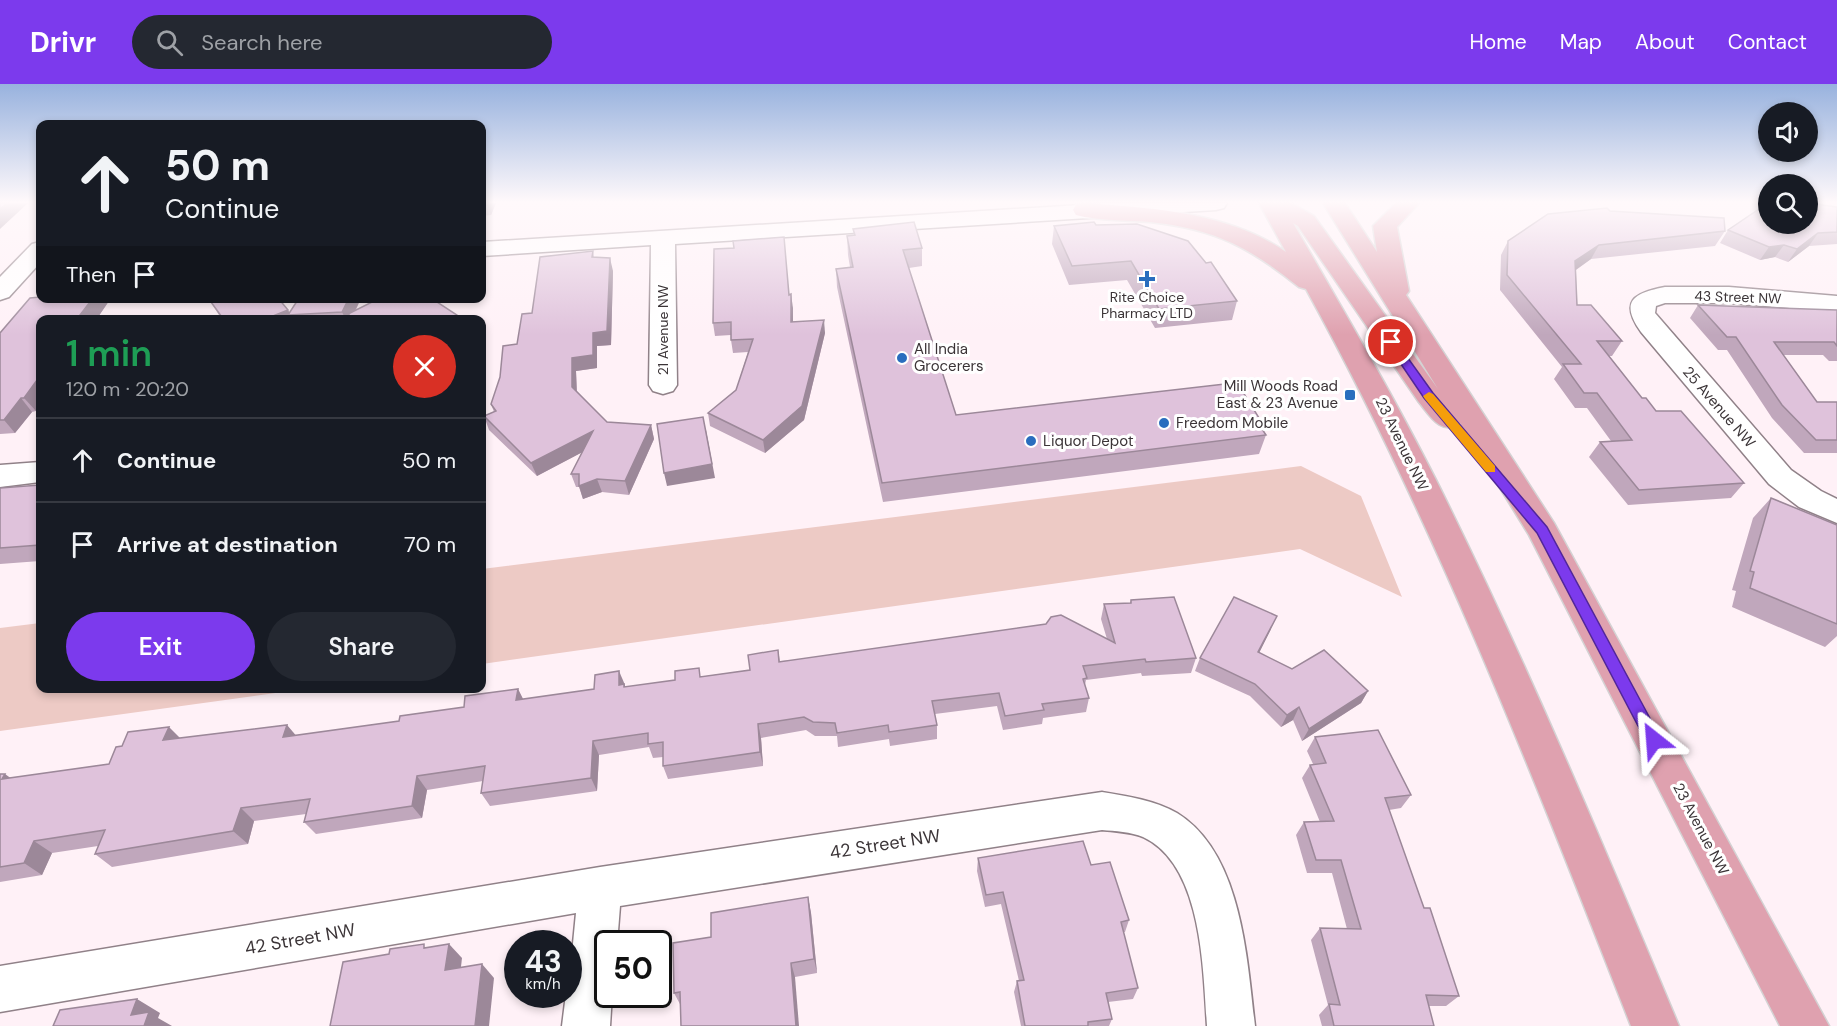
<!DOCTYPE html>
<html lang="en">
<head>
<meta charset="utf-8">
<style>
	:root { --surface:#171b24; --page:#242831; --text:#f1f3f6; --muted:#9ea1a6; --line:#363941; --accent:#7c3aed }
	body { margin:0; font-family:"DM Sans",sans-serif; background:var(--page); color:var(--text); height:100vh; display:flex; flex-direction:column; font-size:22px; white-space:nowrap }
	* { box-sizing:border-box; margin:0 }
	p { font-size:20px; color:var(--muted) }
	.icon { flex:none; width:33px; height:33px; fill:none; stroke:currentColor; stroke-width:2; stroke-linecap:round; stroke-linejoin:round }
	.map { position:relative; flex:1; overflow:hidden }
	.drawer { position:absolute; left:36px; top:231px; width:450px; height:378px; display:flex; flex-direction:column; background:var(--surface); border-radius:12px; box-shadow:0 3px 9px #0003 }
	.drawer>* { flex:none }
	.hud { position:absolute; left:36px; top:36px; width:450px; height:183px; border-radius:12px; box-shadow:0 3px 9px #0003; background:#171b24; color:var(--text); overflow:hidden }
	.fabs { position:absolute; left:1758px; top:18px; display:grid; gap:12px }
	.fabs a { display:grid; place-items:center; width:60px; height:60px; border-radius:50%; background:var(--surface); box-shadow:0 3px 9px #0003; font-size:30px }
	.speed { position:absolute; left:504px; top:846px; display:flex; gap:12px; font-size:30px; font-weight:700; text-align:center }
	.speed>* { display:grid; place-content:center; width:78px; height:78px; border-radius:50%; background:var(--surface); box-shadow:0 3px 9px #0003; line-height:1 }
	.speed small { font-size:15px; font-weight:400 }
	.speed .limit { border:3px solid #111; border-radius:9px; background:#fff; color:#111 }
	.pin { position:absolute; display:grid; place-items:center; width:51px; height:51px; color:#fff; margin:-26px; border:3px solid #fff; border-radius:50%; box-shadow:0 2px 6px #0007 }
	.me { position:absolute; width:66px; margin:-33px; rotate:332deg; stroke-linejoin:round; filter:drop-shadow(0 0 4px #0008) }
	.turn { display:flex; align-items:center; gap:21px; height:126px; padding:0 30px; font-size:27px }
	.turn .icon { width:78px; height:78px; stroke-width:2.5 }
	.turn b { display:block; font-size:42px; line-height:51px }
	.then { display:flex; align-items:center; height:57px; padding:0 30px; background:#0003; gap:12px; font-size:22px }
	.round { display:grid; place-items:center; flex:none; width:63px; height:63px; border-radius:32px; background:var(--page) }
	.head { display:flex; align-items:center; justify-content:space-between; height:102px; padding:0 30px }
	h1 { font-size:36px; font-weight:600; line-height:45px; color:#1e9e55 }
	.action { display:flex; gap:12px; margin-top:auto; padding:12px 30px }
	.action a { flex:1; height:69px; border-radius:36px; background:var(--accent); color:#fff; font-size:24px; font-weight:600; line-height:69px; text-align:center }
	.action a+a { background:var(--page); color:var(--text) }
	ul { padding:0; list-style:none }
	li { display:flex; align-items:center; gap:18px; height:84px; padding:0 30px; border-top:2px solid var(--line) }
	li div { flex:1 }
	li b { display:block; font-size:22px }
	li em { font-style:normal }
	header { display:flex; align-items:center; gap:36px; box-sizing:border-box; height:84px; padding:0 30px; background:var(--accent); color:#fff }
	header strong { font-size:28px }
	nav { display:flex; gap:33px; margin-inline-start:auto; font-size:21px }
	.search { width:420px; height:54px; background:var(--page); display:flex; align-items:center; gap:15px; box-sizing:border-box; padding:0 21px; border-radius:33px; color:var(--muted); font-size:22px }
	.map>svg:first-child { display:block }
</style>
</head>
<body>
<header>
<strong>Drivr</strong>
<div class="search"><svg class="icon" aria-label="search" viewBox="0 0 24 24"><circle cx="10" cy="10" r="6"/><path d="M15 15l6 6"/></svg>Search here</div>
<nav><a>Home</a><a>Map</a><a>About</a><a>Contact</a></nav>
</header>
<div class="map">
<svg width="1837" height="942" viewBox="0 0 1837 942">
	<rect width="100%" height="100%" fill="#fff1f7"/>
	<g fill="#edcac5">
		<path d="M1301,382L1361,412L1402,513L1300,465L482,580V485Z"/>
		<path d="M40,539V604L304,605L0,647V544Z"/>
	</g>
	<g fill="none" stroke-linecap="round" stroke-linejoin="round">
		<defs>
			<g id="minor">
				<path d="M1112,119H1227L1224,124L1216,126L675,160L677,301L673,307L663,310L653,307L649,301L651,161L482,172V158Z"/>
				<path d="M40,158V179L9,213L0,216V193L32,160Z"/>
				<path d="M1665,203H1729L1837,212V228L1729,219H1665L1656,222L1655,229L1791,386L1821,407L1837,415V439L1799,423L1769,400L1641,248C1619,217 1634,209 1665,203Z"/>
				<path d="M40,378V398L0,403V381Z"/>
				<path d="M1102,708C1127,712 1154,716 1177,729C1242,769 1247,875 1255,942H1207C1203,886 1203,781 1143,753C1131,748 1115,747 1102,746L620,822L617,860H608V910H612L610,942H562L566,910H568L576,829L0,928V882L600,783Z"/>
			</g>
			<path id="major" d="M1084,119C1152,124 1228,128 1286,168L1259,119H1291L1314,132L1438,305L1323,119H1345L1377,168L1373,142L1396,119H1419L1397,143L1409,207L1406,211L1554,439L1829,942H1780L1529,451L1460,339C1441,353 1429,330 1418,317L1298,142L1293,139C1342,224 1392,309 1436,396C1525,574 1602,758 1679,942H1631C1533,692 1436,441 1306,205L1299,203C1249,163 1215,145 1150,138C1125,136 1099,137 1076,131L1073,126L1076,121Z"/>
		</defs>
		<use href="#minor" stroke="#908188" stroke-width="3"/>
		<use href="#major" stroke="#d4d2d3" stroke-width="3"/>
		<use href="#minor" fill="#fff" fill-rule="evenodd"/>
		<use href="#major" fill="#dfa1af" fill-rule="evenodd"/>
	</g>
	<g fill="#c0a7bc">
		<path d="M482,119H496L491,131L482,132Z"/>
		<path d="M1837,123V160L1809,162L1788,178L1775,173L1760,176L1720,159L1728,146Z"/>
		<path d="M1610,127L1725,147L1715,162L1591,175L1576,186L1577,221L1622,257L1612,272H1609L1642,314L1656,327L1744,399L1731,414L1628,421L1589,373L1600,358L1611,357L1587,324H1575L1554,295L1562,283L1500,206L1501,171L1508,157Z"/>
		<path d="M1096,141L1237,217L1232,236L1155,244L1127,196L1069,201L1052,160L1054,142Z"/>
		<path d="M853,145L922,164V182L909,184L956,331L1239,309L1264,342L1263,346L1266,351L1259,370L883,418L837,203L836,185L850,183L848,171L847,152L854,151Z"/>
		<path d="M593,167L594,173L613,187L611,261L597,262V284L576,287L577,307L607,338L651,341L654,355L629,411L602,408L583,415L579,403H576L571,390L582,368L537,392L489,346L484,332L494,328L491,320L517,260L532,229Z"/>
		<path d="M791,210L793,238L825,249L804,336L765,369L710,342L708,329L736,306L748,268L733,269L731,256V251L715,252L713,239Z"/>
		<path d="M40,214H111L96,236H40V321L36,327L32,328L15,349L0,350V249Z"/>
		<path d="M299,214H361L356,226L459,236H222L211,218L289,229Z"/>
		<path d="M1698,221L1837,226V277H1829L1823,271H1783L1817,318H1837V369H1804L1772,334L1727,266H1718L1690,234Z"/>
		<path d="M40,401V477L0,480V404Z"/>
		<path d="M1771,414L1837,441V552L1825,563L1732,523L1736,507L1732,506L1753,434Z"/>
		<path d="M1131,516L1196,574L1191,589L1142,592L1141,589L1086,596L1085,601L1089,614L1086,628L1043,634L1042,640L1003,646L997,622L935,630L937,641V655L890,662L889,655L838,663L837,652H815L806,646L761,654L763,682L668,695L663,682V673L653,674L649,663L599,671L597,707L490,722L481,709L483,697L427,706L422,734L316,750L304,738L306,730L254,737L248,760L112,783L95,770L98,762L52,769L42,791L0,798V690L10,694L109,680L122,662L180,654L287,641L295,652L399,637L464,623L518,605L523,615L625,601V603L750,586L778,566L780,577L1107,555L1101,535L1104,520L1130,519Z"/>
		<path d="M1271,545L1259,569L1292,585L1368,607L1361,619L1302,657L1293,636L1281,643L1250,612L1195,587L1200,574Z"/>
		<path d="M1315,653L1411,711L1401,724L1389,726L1424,824L1459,912L1446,922H1429L1434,942H1322L1319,931L1328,921L1311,856L1320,844L1347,845L1332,789H1307L1296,751L1304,738H1320L1302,694L1310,681L1313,680L1307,667Z"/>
		<path d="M978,774L1091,781L1129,836L1125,848H1123L1138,904L1133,915L1108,918L1112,935L1109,942H1021L1014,908L1017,897H1019L1001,820L985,823L977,787Z"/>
		<path d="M808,813L811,829L817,889L795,893L681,922L674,909L711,853Z"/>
	</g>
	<g fill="#9c8899">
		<path d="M7,119H28L0,145V125Z"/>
		<path d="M488,119H496L491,131L487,121Z"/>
		<path d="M1818,149L1809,162L1788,178L1797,165Z"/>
		<path d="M1599,161L1591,175L1567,192L1575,177Z"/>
		<path d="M1784,161L1775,173L1760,176L1769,163Z"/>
		<path d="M610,174L613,187L611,261L597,262V284L576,287L577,316L572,303V274L593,249Z"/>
		<path d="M791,210L793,224V251L791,238Z"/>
		<path d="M93,214H111L96,236H82L80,231Z"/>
		<path d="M349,214H361L352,233L348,230L350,236H346L342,228Z"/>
		<path d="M288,226L291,231H288L291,236H263Z"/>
		<path d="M824,236L825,249L804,336L765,369L763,356Z"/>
		<path d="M40,292V321L36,327L24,314Z"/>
		<path d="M21,314L32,328L15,349L4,336Z"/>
		<path d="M651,341L654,355L629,411L625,397Z"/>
		<path d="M706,346L715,394L667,402L664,389Z"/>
		<path d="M593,347L598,360L537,392L531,379Z"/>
		<path d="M597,395L602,408L583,415L579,402Z"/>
		<path d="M1277,532L1271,545L1253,581L1258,568Z"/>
		<path d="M619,587L625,601V603L619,601Z"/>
		<path d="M518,605L525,619L516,616Z"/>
		<path d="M1368,607L1361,619L1302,657L1309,645Z"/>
		<path d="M1299,623L1293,636L1281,643L1287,631Z"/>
		<path d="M758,640L761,654L763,682L760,668Z"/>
		<path d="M287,641L299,655L283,653Z"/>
		<path d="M169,643L183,657L163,656Z"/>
		<path d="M593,657L599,671L597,707L591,694Z"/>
		<path d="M5,690L23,703L2,695Z"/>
		<path d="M417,692L427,706L422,734L412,722Z"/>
		<path d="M241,724L254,737L248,760L233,747Z"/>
		<path d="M34,757L52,769L42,791L24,779Z"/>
		<path d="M808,813L811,829L817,889L814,875Z"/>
		<path d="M449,860L462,874L459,900L445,886Z"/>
		<path d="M791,879L795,893L799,942H796Z"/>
		<path d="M482,880L494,894L489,942H475Z"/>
		<path d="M137,915L160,929L158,934L172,942H144L131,931Z"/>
	</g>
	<g fill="#dfc2db" stroke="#9c8899" stroke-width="1.5">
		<path d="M0,119H7L0,125Z"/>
		<path d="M482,119H488L487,121L482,122Z"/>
		<path d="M1768,119V140H1808V119L1837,123V148L1818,149L1797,165L1784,161L1769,163L1728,146Z"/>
		<path d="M1607,124L1610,127L1724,134L1725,147L1599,161L1575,177L1577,221H1591L1622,257H1597L1642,314H1646L1656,327H1681L1744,399L1639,406L1600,358L1632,356L1597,309H1584L1563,280H1581L1507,191L1508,157L1548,130Z"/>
		<path d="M914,138L922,164L903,166L956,331L1225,300L1235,301L1239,309L1243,308L1264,342H1260L1266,351L882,399L836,185L853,183L847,152L855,151L853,145Z"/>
		<path d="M1094,138L1096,141L1137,140L1188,157L1206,179L1211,178L1237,217L1159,225L1131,177L1072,182L1054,142Z"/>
		<path d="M784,153L789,211L791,210V238L824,236L802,322L763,356L708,329L736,306L753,255L731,256V238L713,239L714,165L734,164L733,157Z"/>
		<path d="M593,167L592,173L610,174L607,247L593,249V271L572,274V303L607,338L651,341L625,397L597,395L579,402V390H571L593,347L531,379L484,332L496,327L491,320L500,293L503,262L517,260L522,230L532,229L540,173Z"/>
		<path d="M40,213V214H93L80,231H86L82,236H40V292L24,314H21L4,336H0V249L30,214Z"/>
		<path d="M221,214H278L288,226L263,236H224L211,218Z"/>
		<path d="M299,214H349L342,228L288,231Z"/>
		<path d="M380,214H431L457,231L456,236H355L348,230Z"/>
		<path d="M1698,221L1837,226V262L1834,258H1774L1817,318H1837V356H1816L1782,321L1736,253H1727Z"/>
		<path d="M703,333L712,380L664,389L657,340Z"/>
		<path d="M40,401V461L0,464V404Z"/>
		<path d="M1771,414L1837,441V540L1750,504L1754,488L1750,487Z"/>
		<path d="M1174,513L1196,574L1146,578L1145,575L1083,582L1087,594L1083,595L1089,614L1042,620L1044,626L1005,632L999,609L932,617L937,641L889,648L888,641L837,649L835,639L813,638L804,633L758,640L760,668L663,682V658L648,660V649L593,657L591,694L481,709L485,682L417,692L412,722L304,738L310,715L241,724L233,747L95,770L105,746L34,757L24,779L0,783V690H5L2,695L109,680L116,663L122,662L128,648L169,643L163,656L287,641L283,653L399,637L400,632L464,623L465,612L518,605L516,616L594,605L595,591L619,587V601L624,600V603L675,596V587L699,584L700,593L750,586L748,571L778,566L779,578L1046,540L1051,533L1061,531L1115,559L1104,520L1131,519V516Z"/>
		<path d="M1234,513L1277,532L1258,568L1292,585L1324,566L1368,607L1309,645L1299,623L1287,631L1255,600L1200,574Z"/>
		<path d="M1378,646L1411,711L1385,714L1424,824H1430L1459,912L1426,911L1434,942H1334L1329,920L1340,921L1320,844L1361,845L1341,776H1316L1304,738L1334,737L1310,681L1326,679L1315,653Z"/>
		<path d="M1083,757L1091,781L1110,778L1129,836L1121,838L1138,904L1106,909L1112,935L1088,938V942H1025L1017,897L1024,896L1003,808L986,811L978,774Z"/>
		<path d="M808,813L814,875L791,879L796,942H681L680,908L674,909L673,859L711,853V829Z"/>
		<path d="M424,860V864L449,860L445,886L482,880L475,942H330L343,878L389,870L390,865Z"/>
		<path d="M137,915L131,931L149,928L144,942H53L60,926Z"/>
	</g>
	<linearGradient id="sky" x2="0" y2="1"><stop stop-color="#98b2de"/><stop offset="0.47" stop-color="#fff9fb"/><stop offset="1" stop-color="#fff9fb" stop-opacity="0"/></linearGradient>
	<rect width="1837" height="251" fill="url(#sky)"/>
	<path fill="#7c3aed" stroke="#51269a" stroke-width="1.5" d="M1388,256H1395L1433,309L1547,443L1659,651L1662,656L1659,661H1648L1537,449L1424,314L1386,258Z"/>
	<path fill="#f59e0b" d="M1429,308L1433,310L1495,382V388H1486L1425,315L1423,312Z"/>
	<g fill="#296dbe" stroke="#fff" stroke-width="2">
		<path d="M1144 186h6v6h6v6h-6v6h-6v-6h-6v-6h6z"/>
		<circle cx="902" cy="274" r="6"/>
		<rect x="1344" y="305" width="12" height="12" rx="3"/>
		<circle cx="1164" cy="339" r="6"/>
		<circle cx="1031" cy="357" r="6"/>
	</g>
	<g text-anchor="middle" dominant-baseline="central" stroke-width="6" stroke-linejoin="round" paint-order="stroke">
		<g font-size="14" fill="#3b3437" stroke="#fff">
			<text x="1147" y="213">Rite Choice<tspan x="1147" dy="16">Pharmacy LTD</tspan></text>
		</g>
		<g font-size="14" fill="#3b3437" stroke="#fff">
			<text transform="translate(1738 213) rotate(2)">43 Street NW</text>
			<text transform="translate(663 246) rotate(-90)">21 Avenue NW</text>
		</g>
		<g font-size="15" fill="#3b3437" stroke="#fff" text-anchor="start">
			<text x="914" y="265">All India<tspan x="914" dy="17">Grocerers</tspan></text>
			<text x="1338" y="302" text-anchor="end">Mill Woods Road<tspan x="1338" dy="17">East &amp; 23 Avenue</tspan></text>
			<text x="1176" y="339">Freedom Mobile</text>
			<text x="1043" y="357">Liquor Depot</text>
		</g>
		<g font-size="15" fill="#3b3437" stroke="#fff">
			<text transform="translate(1719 323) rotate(49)">25 Avenue NW</text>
			<text transform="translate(1402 360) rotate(64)">23 Avenue NW</text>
			<text transform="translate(1701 745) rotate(62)">23 Avenue NW</text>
		</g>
		<g font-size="18" fill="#3b3437" stroke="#fff">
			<text transform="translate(885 760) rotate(-9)">42 Street NW</text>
			<text transform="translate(300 855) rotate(-10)">42 Street NW</text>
		</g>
	</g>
</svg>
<div class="fabs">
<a><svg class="icon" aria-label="sound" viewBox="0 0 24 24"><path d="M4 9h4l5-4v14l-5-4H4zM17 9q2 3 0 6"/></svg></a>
<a><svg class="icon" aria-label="search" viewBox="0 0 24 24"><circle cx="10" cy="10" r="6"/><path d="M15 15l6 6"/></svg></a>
</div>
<div class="speed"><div>43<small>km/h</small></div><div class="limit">50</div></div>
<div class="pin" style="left:1391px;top:258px;background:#d93025"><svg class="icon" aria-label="arrive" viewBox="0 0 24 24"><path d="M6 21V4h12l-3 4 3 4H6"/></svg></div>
<svg class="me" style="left:1654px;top:656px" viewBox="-20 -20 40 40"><path d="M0-17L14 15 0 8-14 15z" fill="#7c3aed" stroke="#fff" stroke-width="4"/></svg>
<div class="hud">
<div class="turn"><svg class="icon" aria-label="ahead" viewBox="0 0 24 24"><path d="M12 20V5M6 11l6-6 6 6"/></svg><div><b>50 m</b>Continue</div></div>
<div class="then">Then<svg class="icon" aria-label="arrive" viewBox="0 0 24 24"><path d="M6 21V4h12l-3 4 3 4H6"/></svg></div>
</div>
<section class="drawer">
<div class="head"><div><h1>1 min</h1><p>120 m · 20:20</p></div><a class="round" style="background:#d93025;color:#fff"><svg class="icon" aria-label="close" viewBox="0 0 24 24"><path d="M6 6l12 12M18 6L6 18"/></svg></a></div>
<ul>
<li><svg class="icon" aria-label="ahead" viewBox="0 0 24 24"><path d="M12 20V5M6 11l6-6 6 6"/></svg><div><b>Continue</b></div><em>50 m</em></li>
<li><svg class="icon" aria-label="arrive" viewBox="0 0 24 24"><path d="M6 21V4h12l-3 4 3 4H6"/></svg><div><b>Arrive at destination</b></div><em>70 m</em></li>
</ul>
<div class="action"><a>Exit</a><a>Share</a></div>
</section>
</div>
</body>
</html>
